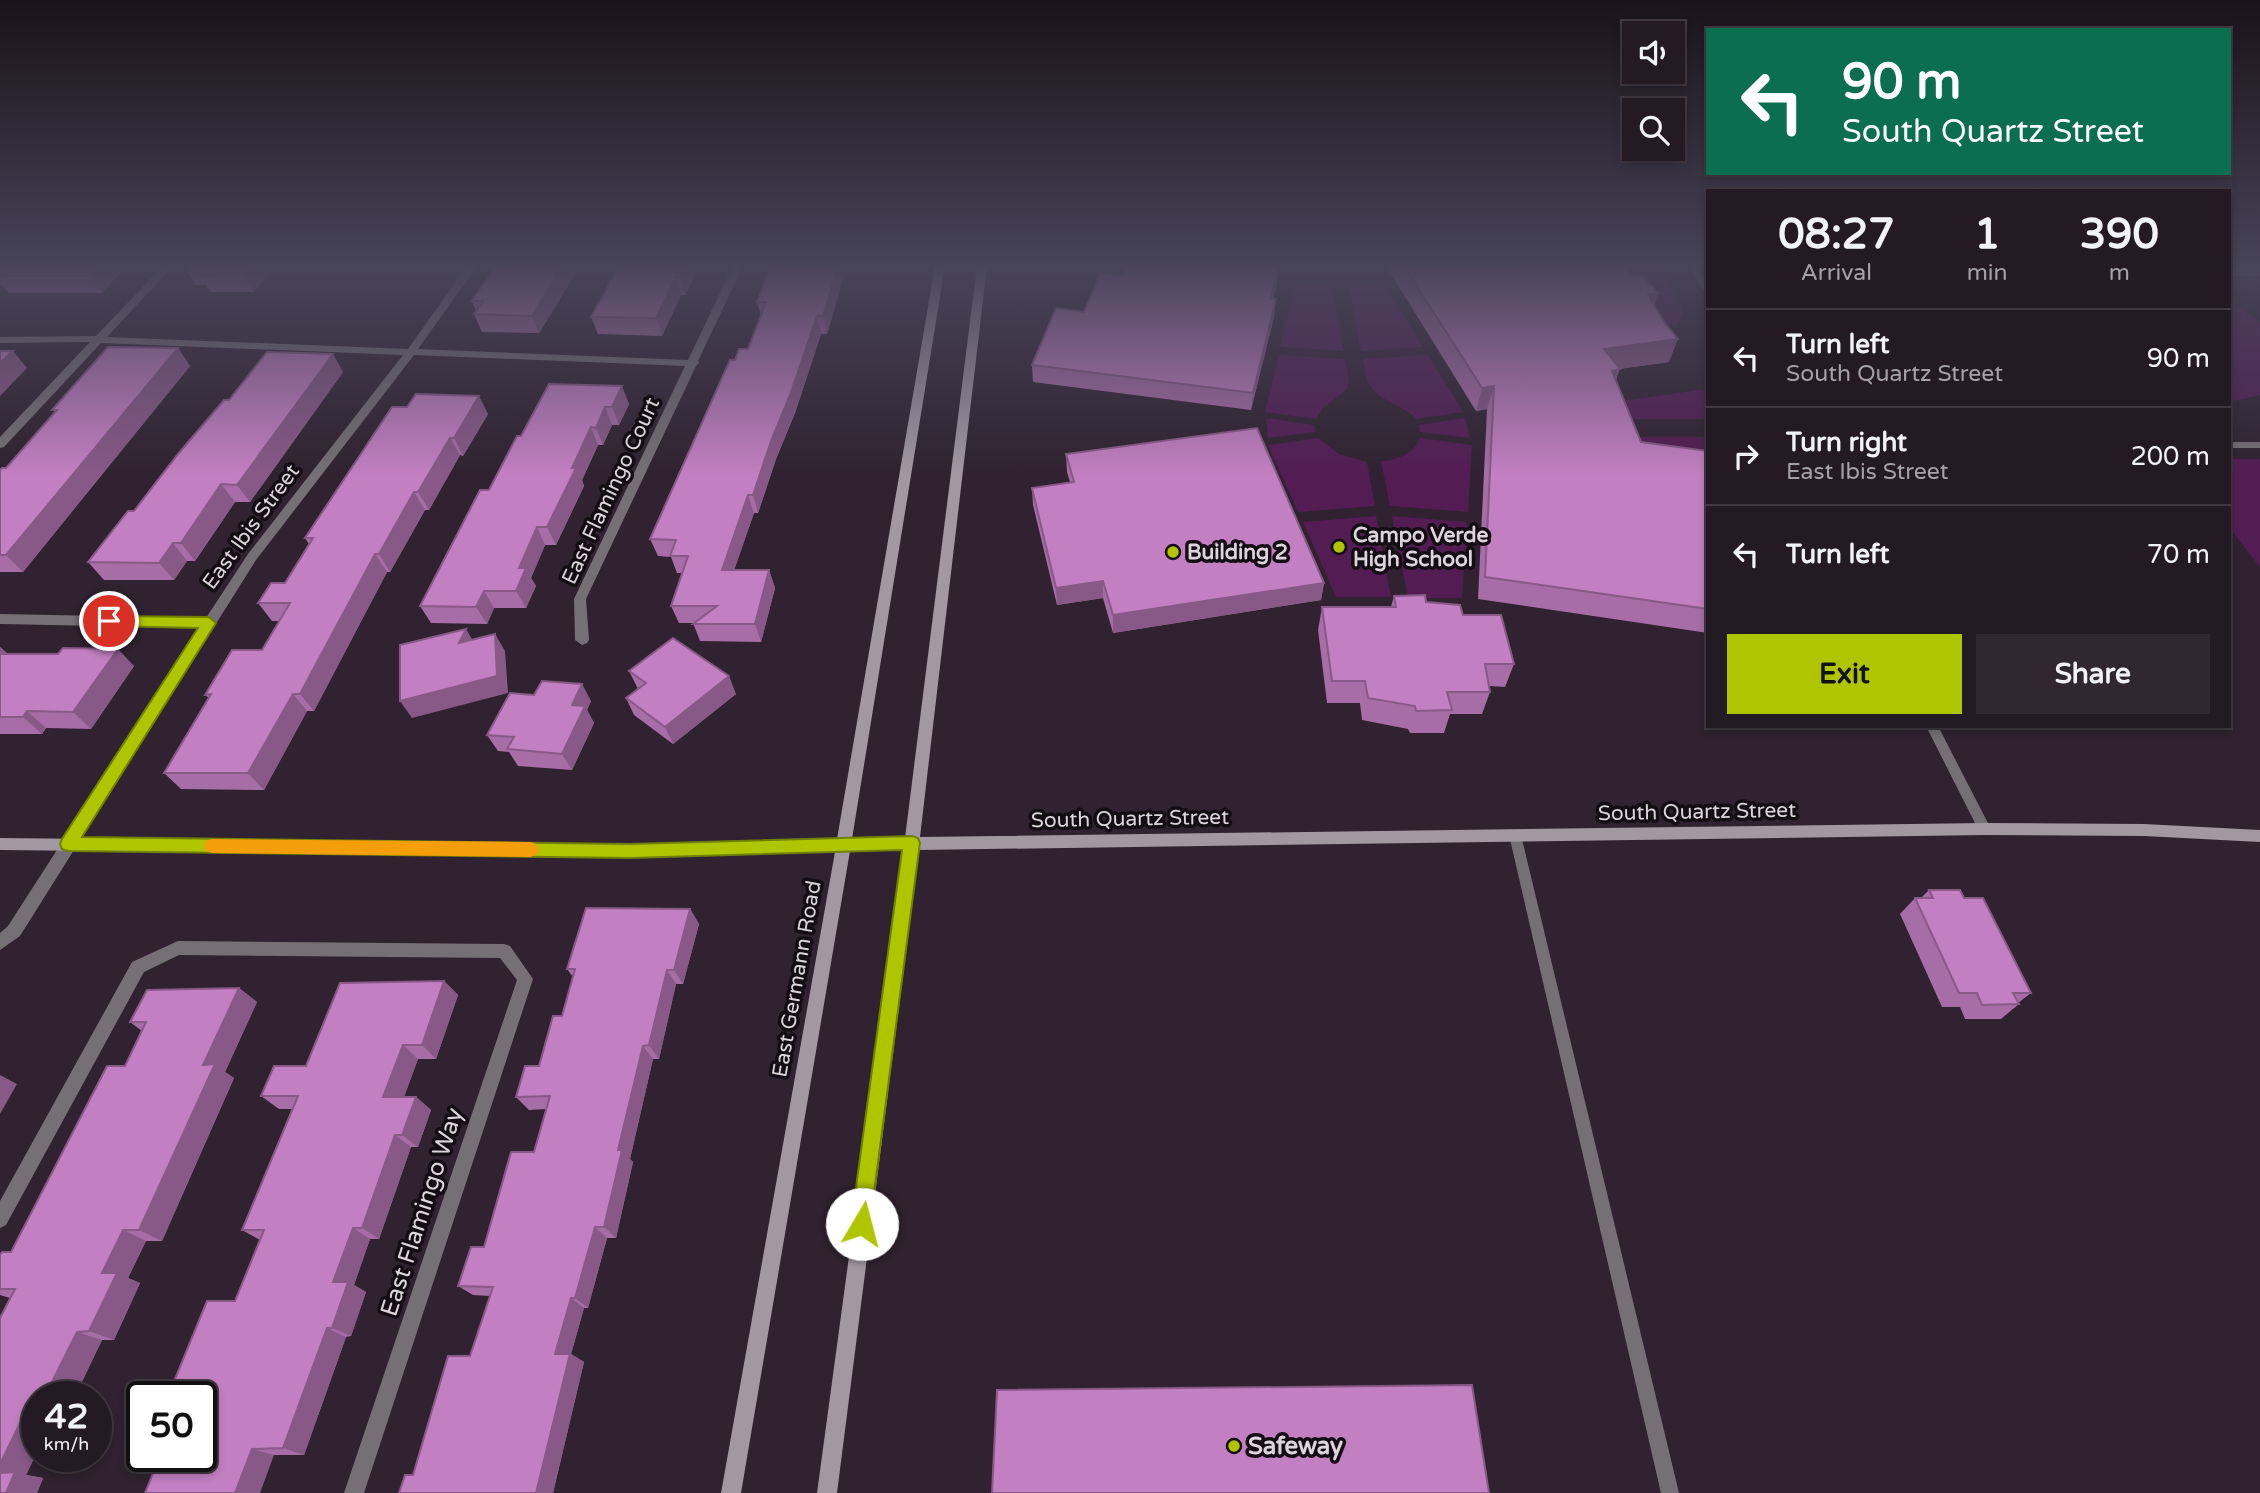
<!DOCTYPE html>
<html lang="en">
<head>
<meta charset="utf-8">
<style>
	:root { --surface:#241a24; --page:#302731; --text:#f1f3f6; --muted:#a3a1a6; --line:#413841; --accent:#b0c501 }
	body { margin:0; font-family:"Varela Round",sans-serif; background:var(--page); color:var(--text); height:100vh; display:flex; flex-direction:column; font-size:26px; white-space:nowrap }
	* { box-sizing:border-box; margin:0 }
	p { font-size:23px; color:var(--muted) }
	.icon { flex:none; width:38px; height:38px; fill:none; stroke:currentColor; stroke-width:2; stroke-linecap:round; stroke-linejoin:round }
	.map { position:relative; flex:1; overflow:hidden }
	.panel { position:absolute; left:1706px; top:189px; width:525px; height:539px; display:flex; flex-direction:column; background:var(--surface); border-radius:0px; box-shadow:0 4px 10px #0003,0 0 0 2px var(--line) }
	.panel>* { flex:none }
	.guide { position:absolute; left:1706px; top:28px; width:525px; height:147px; border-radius:0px; box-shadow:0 4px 10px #0003,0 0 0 2px var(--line); background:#0b6e4f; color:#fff; overflow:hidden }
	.fabs { position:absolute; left:1622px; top:21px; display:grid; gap:14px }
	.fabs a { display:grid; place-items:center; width:63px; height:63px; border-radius:0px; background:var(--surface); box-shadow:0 4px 10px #0003,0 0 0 2px var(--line); font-size:35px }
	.speed { position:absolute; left:21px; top:1381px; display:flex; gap:14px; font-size:35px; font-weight:700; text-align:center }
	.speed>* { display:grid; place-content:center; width:91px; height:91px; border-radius:50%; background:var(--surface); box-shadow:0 4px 10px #0003,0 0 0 2px var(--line); line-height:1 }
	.speed small { font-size:18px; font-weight:400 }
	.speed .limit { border:4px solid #111; border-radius:10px; background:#fff; color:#111 }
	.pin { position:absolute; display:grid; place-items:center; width:60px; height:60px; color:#fff; margin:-30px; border:4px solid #fff; border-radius:50%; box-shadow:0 2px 7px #0007 }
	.me { position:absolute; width:77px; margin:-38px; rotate:8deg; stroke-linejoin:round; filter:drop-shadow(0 0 5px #0008) }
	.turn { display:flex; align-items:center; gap:24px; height:147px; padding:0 21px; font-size:32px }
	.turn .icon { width:91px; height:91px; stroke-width:2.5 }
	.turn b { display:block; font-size:49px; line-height:60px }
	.eta { display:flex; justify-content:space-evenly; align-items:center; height:119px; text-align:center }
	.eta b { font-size:42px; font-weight:800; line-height:49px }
	.button { display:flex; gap:14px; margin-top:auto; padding:14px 21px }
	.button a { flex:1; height:80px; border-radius:0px; background:var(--accent); color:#111; font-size:28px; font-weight:800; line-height:80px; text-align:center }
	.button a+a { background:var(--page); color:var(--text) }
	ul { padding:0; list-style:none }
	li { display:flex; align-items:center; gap:21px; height:98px; padding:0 21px; border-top:2px solid var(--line) }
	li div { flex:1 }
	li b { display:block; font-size:26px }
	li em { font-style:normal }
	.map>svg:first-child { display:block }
</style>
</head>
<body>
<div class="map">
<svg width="2260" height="1493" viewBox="0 0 2260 1493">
	<rect width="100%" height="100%" fill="#302230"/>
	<g fill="#531d54">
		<path d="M1591,266H1661L1683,313L1675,327L1665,324Z"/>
		<path d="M1295,286H1331L1344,351L1280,347Z"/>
		<path d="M1349,286H1386L1423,347L1361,351Z"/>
		<path d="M2230,301L2260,322V395L2230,402Z"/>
		<path d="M1279,355L1345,359L1349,381L1347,389L1323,408L1316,419L1265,412Z"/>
		<path d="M1428,355L1463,412L1416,419C1403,404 1381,402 1370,386C1366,379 1365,368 1363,359Z"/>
		<path d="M1708,389V419H1633L1621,401Z"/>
		<path d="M1266,418L1314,425L1315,432L1268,438Z"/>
		<path d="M1465,418L1470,438L1420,432L1419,425Z"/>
		<path d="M1639,437H1708V470L1647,462Z"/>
		<path d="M1318,438L1339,454L1367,462L1375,506L1298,512L1268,445Z"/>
		<path d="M1420,438L1472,445L1468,512L1390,506L1381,461C1397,460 1414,454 1420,438Z"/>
		<path d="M2230,459H2260V567L2230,529Z"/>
		<path d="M1376,516L1391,597H1336L1303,522Z"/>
		<path d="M1392,516L1467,522L1462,598H1408Z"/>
	</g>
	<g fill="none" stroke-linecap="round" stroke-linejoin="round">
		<g fill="#766f76" fill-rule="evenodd">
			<path d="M1690,266H1698L1708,284V295L1704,292Z"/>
			<rect x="2230" y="270" width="30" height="6"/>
			<rect x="2230" y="442" width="30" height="6"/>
			<path d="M1926,726H1938L1991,829L1990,833L1985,834L1980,833Z"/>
			<path d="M1515,830L1520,831L1521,835L1679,1493H1661L1509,835L1510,831Z"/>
		</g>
		<g fill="#766f76" fill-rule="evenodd">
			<path d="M163,266H173L107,337L408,349L467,266H477L418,349L688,360L733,266H743L698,361L699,363L696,366L586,599L589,640L587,643L582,645L575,640L574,599L685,366L414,355L256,560L20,936L0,950V933L8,926L200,628L0,624V614L206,618L248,554L403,355L101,343L4,447L0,448V437L90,342L0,343V337L96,336Z"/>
			<path d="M178,941L504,944L510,946L533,979L364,1493H344L517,980L500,958L179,955L144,972L6,1225L0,1228V1201L132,962Z"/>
		</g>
		<path fill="#a397a3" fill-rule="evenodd" d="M935,266H945L852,839L905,838L977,266H987L920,837L1985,823L2144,824L2260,830V842L2144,836L1985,835L919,850L837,1493H817L904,850L850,851L741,1493H721L835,852L630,857L0,850V838L630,845L837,839Z"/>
	</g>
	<g fill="#a76da6">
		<path d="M0,266H126L102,293H9L0,283Z"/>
		<path d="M274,266L254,292H210L206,285H196L185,268Z"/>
		<path d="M580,266L539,333L482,332L474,314L476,311L472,301Z"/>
		<path d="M699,266L685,295H681L662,336L598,334L591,317Z"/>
		<path d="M847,266L827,334H821L795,413L776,459L758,513H754L734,570H769L775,588L761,642L700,641L693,623H679L671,606L682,573H677L671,557L658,556L650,539L735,360L748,349L761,315L757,302Z"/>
		<path d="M1386,266H1621L1632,275L1658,293L1654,305L1669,362L1619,369L1616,381L1641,442L1708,451V633L1478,599L1487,409L1476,411Z"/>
		<path d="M1124,276L1278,277L1273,299L1274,317L1251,410L1033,382L1032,365L1084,312Z"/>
		<path d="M178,348L190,366L23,572H0V470L6,468L55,412L52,410Z"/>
		<path d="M343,372L250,502H235L195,561H187L174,580H104L88,562L134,511L229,400Z"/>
		<path d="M549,384L629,404L619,425H612L603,445H598L582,480L584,486L556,545H545L531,578L536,586L526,608H494L487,624L431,623L420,606L521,436Z"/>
		<path d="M392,407L488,414L463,456L460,455L429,510H425L390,572H387L314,711H307L264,790L181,789L164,773L209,698L205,695L262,650L280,621H272L258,603L285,583L309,544L305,538Z"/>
		<path d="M1066,454L1324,583L1321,600L1113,633L1103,598L1057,605L1033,505L1032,488L1070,482L1067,472Z"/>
		<path d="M1394,596L1426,602L1463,615L1514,664L1505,687L1489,686L1490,692L1482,714H1450L1444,733H1410L1408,729L1362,720L1360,703H1327L1318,630L1322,607H1391Z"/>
		<path d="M0,647L8,654L134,666L91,729L46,728L42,734H0Z"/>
		<path d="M629,671L736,694L673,744L634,715L626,698L638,689Z"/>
		<path d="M591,701L587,710L594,723L572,770L518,766L509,752L498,751L487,735Z"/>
		<path d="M1929,890L1964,898L2031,993L2018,1003L2019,1004L2001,1019H1965L1960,1007H1942L1900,914L1915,898H1921Z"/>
		<path d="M690,909L699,924L683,984H676L659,1059H653L630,1159L633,1162L616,1238H607L588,1308H584L571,1354L584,1362L553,1493H399L413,1475L470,1356L490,1296L473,1295L458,1286L484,1247L534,1152L546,1109L529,1110L516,1097L539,1066L562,1016L573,977L567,969Z"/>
		<path d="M444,981L458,995L436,1059H418L404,1097H416L431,1110L418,1147H411L379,1239H370L354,1285L366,1292L351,1336L346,1337L304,1455H274L145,1493L235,1301L260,1240L242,1230L292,1109H279L261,1096L306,1066Z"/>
		<path d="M239,988L257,1002L225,1072L234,1078L162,1241H146L128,1278L140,1283L114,1340H102L75,1396H37V1452L26,1475L43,1478L37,1493H0L10,1298L0,1295V1255L11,1252L125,1066L142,1031L130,1022Z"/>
	</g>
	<g fill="#885987">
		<path d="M99,266H126L102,293L90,276Z"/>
		<path d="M250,266H274L254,292L243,274Z"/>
		<path d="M562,266H580L539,333L532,316Z"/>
		<path d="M685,266H699L685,295L680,277Z"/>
		<path d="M838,266H847L827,334L823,316Z"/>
		<path d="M1278,266V277L1269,317L1271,299Z"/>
		<path d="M676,277L681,295L662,336L656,318Z"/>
		<path d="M1658,293L1649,316L1648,295Z"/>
		<path d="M1276,299L1274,317L1251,410L1253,393Z"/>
		<path d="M817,316L821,334L795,413L776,459L758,513L753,495L771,441Z"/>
		<path d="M1678,339L1669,362L1596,372L1604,349Z"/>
		<path d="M178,348L190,366L23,572L6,555Z"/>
		<path d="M13,351L27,368L0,396V363Z"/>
		<path d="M333,354L343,372L250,502L237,485Z"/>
		<path d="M1620,369L1611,392L1612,371Z"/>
		<path d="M622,386L629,404L619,425L612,407Z"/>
		<path d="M1494,386L1487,409L1476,411L1482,388Z"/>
		<path d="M479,396L488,414L463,456L454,438Z"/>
		<path d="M605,407L612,425L603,445L596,428Z"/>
		<path d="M591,427L598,445L582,480L584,486L556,545L547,527L572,468Z"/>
		<path d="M450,438L460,455L429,510L418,492Z"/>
		<path d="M221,484L235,502L195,561L181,543Z"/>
		<path d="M414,492L425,510L390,572L379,554Z"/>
		<path d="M748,495L754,513L728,588L722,570Z"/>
		<path d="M537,527L545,545L531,578L536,586L526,608L516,591L519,568Z"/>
		<path d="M173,543L187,561L174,580L159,563Z"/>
		<path d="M375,554L387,572L314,711L300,694Z"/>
		<path d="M769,570L775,588L761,642L755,624Z"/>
		<path d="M1103,581V598L1057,605L1056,588Z"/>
		<path d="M1324,583L1321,600L1113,633V615Z"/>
		<path d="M484,591L494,608L487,624L476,607Z"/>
		<path d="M466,629L476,646L459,643Z"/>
		<path d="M495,634L505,651L508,693L412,718L400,701Z"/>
		<path d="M0,647L17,662L0,663Z"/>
		<path d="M118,649L134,666L91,729L73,712Z"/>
		<path d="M729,676L736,694L673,744L665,727Z"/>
		<path d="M582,684L591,701L587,710L594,723L572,770L562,754L572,705Z"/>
		<path d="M293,694L307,711L264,790L248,773Z"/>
		<path d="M27,711L46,728L42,734L23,717Z"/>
		<path d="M690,909L699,924L683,984L674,970Z"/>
		<path d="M667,970L676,984L659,1059L649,1045Z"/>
		<path d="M444,981L458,995L436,1059L422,1045Z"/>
		<path d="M239,988L257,1002L225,1072L234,1078L162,1241L139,1230L203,1065Z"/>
		<path d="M403,1045L418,1059L399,1110L383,1097Z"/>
		<path d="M643,1046L653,1059L630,1159L633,1162L616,1238L604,1227L618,1150Z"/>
		<path d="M0,1075L17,1084L0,1114Z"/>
		<path d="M416,1097L431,1110L418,1147L402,1135Z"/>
		<path d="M395,1135L411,1147L379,1239L362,1228Z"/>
		<path d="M595,1227L607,1238L588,1308L575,1298Z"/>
		<path d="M353,1228L370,1239L354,1285L366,1292L351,1336L332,1328L333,1282Z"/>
		<path d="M123,1230L146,1241L128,1278L140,1283L114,1340L89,1331L102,1273Z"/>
		<path d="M571,1298L584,1308L571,1354L584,1362L553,1493H536L555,1354Z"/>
		<path d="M327,1328L346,1337L304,1455L283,1448Z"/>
		<path d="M77,1332L102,1340L75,1396H45Z"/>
		<path d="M20,1423L37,1428V1452L26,1475L43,1478L37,1493H6L0,1474V1464Z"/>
		<path d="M252,1449L274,1455L260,1493H235Z"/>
	</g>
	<g fill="#c27fc1" stroke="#885987" stroke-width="2">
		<path d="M0,266H99L90,276H0Z"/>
		<path d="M187,266H250L243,274L199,275L204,268H185Z"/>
		<path d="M495,266H562L532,316L474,314L483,301H472Z"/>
		<path d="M619,266H685L680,277H676L656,318L591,317Z"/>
		<path d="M771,266H838L823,316H817L790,395L771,441L753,495H748L722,570H769L755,624H693L717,606H671L688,556H670L676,540L650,539L730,360H735L739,349H748L766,302H757Z"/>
		<path d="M1125,266H1278L1271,299H1276L1253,393L1032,365L1056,308L1084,312L1100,273L1124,276Z"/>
		<path d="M1404,266H1621L1632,275L1641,274L1658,293L1648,295L1664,322L1678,339L1604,349L1620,369L1612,371L1641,442L1708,451V609L1485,577L1494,386L1482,388Z"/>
		<path d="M108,347L178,348L6,555H0V470L2,468H6L57,410H52Z"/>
		<path d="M0,351H13L0,363Z"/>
		<path d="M267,352L333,354L237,485L221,484L181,543H173L159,563L88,562L128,511H134L178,454L224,400H229Z"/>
		<path d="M549,384L622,386L612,407H605L596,428L591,427L572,468H576L547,527H537L519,568H526L516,591H484L476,607L420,606L480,490H489L517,436H521Z"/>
		<path d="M416,394L479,396L454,438H450L418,492H414L379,554H375L300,694H293L248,773H164L211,694L205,695L232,650H262L290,603H258L271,583H285L313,538H305L392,407H407Z"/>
		<path d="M1257,428L1324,583L1113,615L1103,581L1056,588L1032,488L1074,482L1066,454Z"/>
		<path d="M1425,595L1426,602L1460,605L1463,615H1501L1514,664H1485L1490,692H1447L1452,710L1416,711L1415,706L1368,698L1365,681H1332L1322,607H1396L1394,596Z"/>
		<path d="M466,629L459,643L495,634L497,676L400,701V645Z"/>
		<path d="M673,638L729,676L665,727L626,698L646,683L629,671Z"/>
		<path d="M63,648L118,649L73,712L27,711L23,717H0V654H58Z"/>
		<path d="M542,681L582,684L572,705L585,706L562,754L507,749L514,737L487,735L510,693L534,695Z"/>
		<path d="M1929,890H1960L1964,898H1983L2031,993H2013L2019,1004L1982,1005L1977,993H1959L1915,898H1933Z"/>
		<path d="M586,908L690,909L674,970H667L649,1045L643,1046L618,1150H622L604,1227H595L575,1298H571L555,1354H570L536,1493H399L405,1475H413L448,1356H470L493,1287L458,1286L471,1247H484L511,1152H534L550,1096L516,1097L525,1066H539L553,1016H562L575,969H567Z"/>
		<path d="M444,981L422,1045H403L383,1097H416L402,1135H395L362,1228H353L333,1282H348L332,1328H327L283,1448L252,1449L235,1493H145L160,1456H201V1396H168L207,1301H235L264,1230H242L298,1096H261L274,1066H306L340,983Z"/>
		<path d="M239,988L203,1065L215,1064L139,1230H123L102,1273H117L89,1331L77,1332L45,1396H37V1415L33,1423H20L0,1464V1318L15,1289H0V1255L2,1252H11L107,1066H125L146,1022H130L147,990Z"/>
		<path d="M1472,1385L1489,1493H992L997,1390Z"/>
		<path d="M15,1472L6,1493H0V1473Z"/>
	</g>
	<linearGradient id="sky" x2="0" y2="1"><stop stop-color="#1a131a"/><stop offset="0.56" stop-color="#484459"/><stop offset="1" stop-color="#484459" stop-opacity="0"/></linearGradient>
	<rect width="2260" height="475" fill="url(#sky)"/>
	<path fill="#b0c501" stroke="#728001" stroke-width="2" d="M109,616L209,617L216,623L82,837L630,844L912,836L918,838L920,843L869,1231L862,1235L855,1231L851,1224L902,850L630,858L68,851L62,849L60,844L62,839L198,628L109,626L102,621Z"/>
	<path fill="#f59e0b" d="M212,839L530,842L536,844L539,849L536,855L530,857L212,853L206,851L204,846L206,841Z"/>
	<g fill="#b0c501" stroke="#140e14" stroke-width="2.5">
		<circle cx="1339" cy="547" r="7"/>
		<circle cx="1173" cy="552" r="7"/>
		<circle cx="1234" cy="1446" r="7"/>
	</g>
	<g text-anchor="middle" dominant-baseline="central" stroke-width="7" stroke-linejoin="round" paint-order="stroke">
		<g font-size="21" fill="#ddd4dd" stroke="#140e14">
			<text transform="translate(611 491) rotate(-65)">East Flamingo Court</text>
			<text transform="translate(251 527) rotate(-54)">East Ibis Street</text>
			<text transform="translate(1697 812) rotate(-1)">South Quartz Street</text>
			<text transform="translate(1130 819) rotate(-1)">South Quartz Street</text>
			<text transform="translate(797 979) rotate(-80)">East Germann Road</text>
		</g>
		<g font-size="21" font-weight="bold" fill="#ddd4dd" stroke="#140e14" text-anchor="start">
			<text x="1353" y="535">Campo Verde<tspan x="1353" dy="24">High School</tspan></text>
			<text x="1187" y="552">Building 2</text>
		</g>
		<g font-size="24" fill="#ddd4dd" stroke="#140e14">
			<text transform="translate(422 1212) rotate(-72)">East Flamingo Way</text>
		</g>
		<g font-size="24" font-weight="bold" fill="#ddd4dd" stroke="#140e14" text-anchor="start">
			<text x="1248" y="1446">Safeway</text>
		</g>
	</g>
</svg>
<div class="fabs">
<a><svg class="icon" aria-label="sound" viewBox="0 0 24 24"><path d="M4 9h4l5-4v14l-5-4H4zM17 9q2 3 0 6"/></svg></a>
<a><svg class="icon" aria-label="search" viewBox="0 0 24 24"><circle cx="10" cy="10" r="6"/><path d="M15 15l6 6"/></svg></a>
</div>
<div class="speed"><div>42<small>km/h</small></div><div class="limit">50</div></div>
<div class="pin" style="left:109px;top:621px;background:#d93025"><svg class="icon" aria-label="arrive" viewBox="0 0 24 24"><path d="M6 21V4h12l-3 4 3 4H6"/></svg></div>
<svg class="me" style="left:862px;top:1224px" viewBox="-20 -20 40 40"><circle r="19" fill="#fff"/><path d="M0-13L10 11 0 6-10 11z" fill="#b0c501"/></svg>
<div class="guide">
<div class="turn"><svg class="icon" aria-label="left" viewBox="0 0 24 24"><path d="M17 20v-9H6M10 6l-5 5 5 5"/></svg><div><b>90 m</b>South Quartz Street</div></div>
</div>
<section class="panel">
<div class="eta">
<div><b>08:27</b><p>Arrival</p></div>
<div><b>1</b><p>min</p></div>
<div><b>390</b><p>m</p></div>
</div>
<ul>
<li><svg class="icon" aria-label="left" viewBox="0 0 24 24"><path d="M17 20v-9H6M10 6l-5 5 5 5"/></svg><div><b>Turn left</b><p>South Quartz Street</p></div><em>90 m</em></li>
<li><svg class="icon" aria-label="right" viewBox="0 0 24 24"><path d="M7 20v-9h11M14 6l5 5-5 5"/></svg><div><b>Turn right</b><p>East Ibis Street</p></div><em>200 m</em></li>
<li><svg class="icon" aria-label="left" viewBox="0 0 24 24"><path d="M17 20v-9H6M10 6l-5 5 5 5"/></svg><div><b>Turn left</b></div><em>70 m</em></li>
</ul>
<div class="button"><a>Exit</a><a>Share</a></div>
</section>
</div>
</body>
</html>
